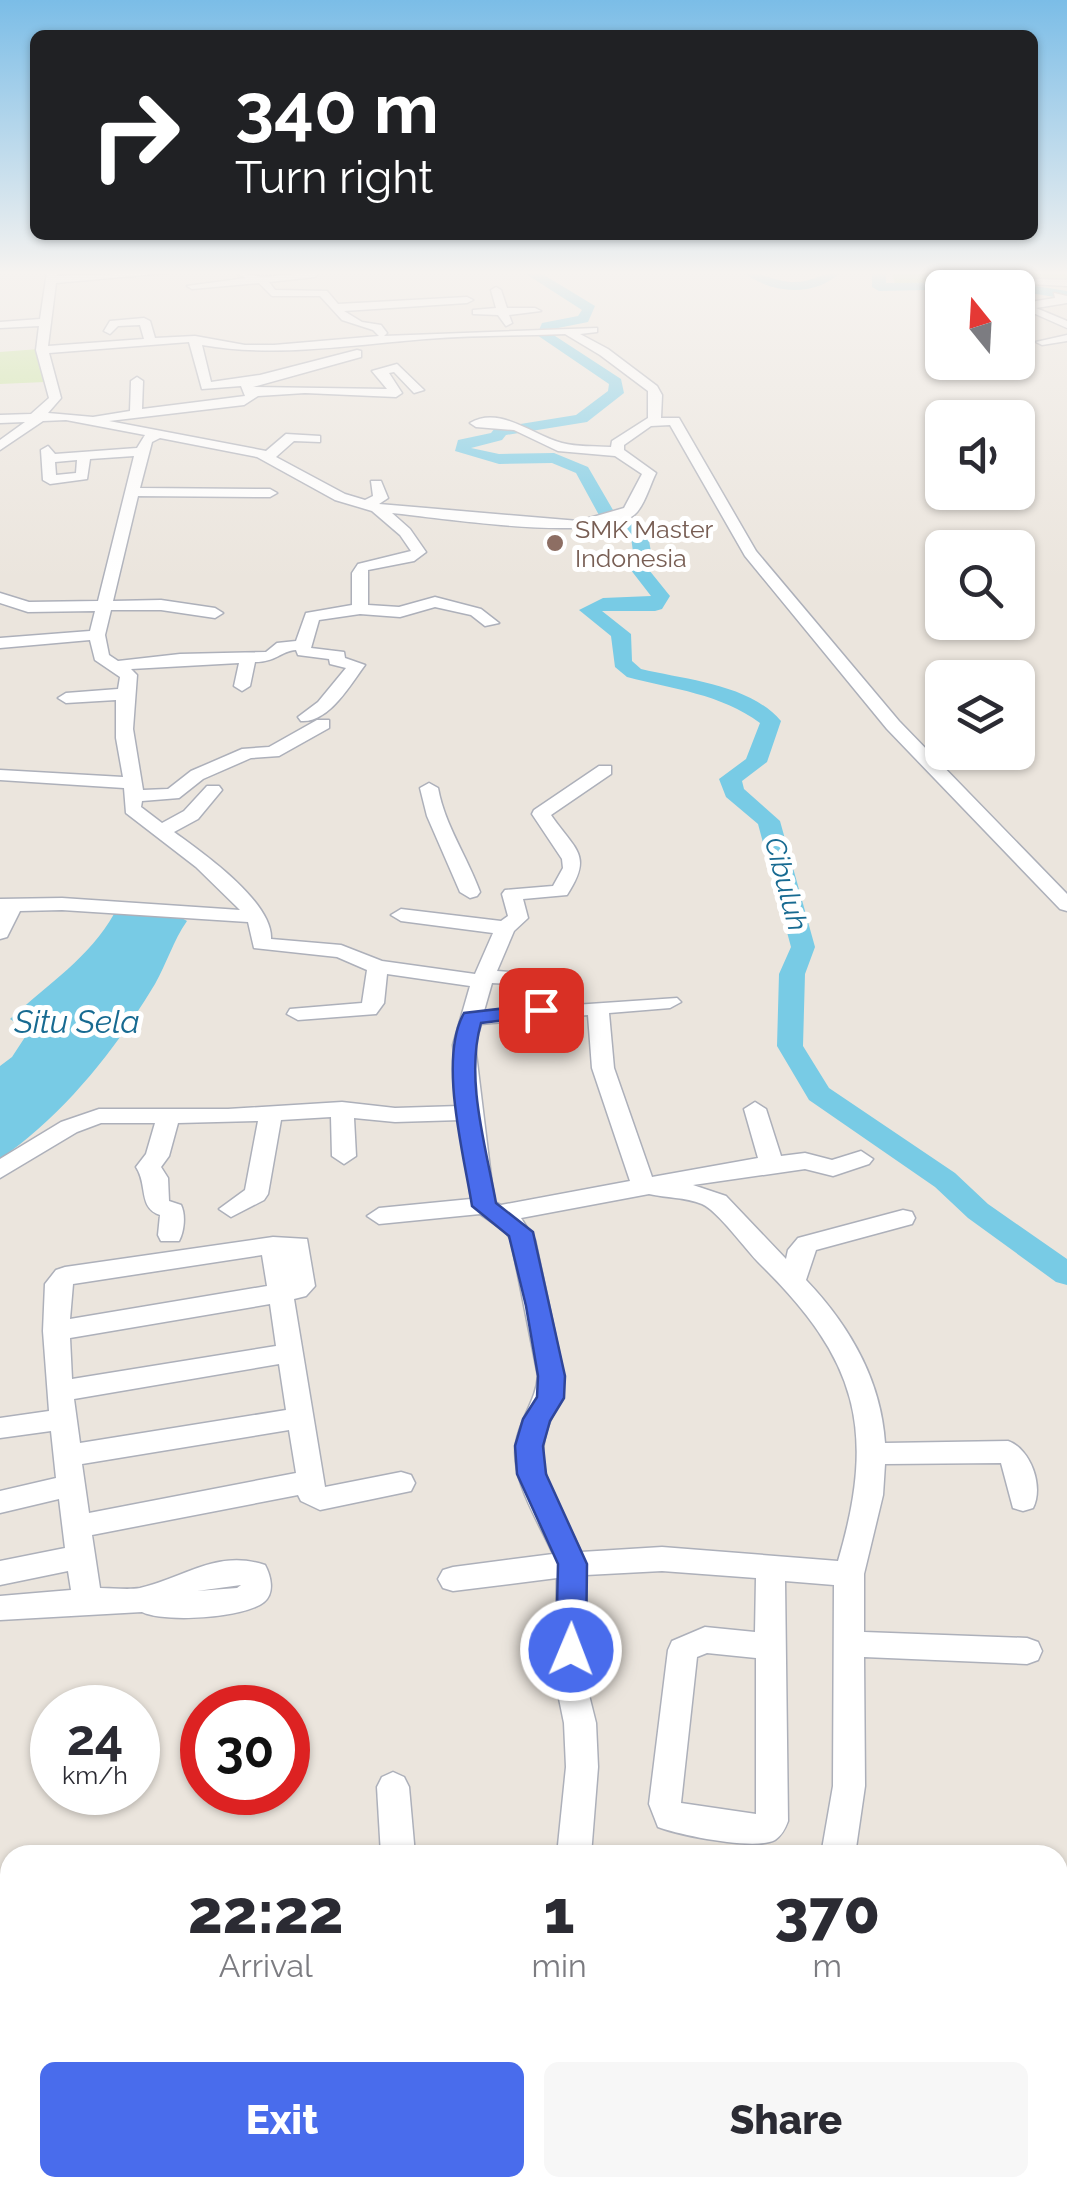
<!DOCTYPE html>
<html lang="en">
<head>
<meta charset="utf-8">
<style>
	:root { --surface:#fff; --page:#f7f7f7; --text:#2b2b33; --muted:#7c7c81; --accent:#496cec }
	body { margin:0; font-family:Raleway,sans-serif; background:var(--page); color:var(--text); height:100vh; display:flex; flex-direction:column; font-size:38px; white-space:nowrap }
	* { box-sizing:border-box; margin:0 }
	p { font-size:32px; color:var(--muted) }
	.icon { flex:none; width:55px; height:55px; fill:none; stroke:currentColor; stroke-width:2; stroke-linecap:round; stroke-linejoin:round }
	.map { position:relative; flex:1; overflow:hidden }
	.sheet { position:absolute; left:0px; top:1845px; width:1068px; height:352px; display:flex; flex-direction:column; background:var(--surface); border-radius:30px 30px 0 0; box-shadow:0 2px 8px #0004 }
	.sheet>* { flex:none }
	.hud { position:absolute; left:30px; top:30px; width:1008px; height:210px; border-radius:15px; box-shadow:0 2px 8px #0004; background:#202124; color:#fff; overflow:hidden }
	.needle { width:65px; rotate:342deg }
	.tools { position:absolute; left:925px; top:270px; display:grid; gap:20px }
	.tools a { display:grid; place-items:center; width:110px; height:110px; border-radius:15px; background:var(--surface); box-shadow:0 2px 8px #0004; font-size:50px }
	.speed { position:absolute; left:30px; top:1685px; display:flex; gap:20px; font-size:50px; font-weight:700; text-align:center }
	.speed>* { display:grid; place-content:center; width:130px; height:130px; border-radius:50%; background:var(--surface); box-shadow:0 2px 8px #0004; line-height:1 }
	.speed small { font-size:25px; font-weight:400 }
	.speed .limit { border:15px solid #d22; background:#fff; color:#111 }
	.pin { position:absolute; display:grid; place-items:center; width:85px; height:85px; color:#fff; margin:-42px; border-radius:20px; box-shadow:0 5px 15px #0006 }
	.me { position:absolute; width:110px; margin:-55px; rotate:1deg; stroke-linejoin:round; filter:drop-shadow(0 0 8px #0008) }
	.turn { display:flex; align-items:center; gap:35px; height:210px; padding:0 40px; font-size:45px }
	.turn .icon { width:130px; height:130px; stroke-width:2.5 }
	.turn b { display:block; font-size:70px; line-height:85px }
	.eta { display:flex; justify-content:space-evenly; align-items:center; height:170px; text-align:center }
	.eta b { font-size:60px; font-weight:800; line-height:70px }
	.button { display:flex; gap:20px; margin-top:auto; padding:20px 40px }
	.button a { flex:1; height:115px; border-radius:15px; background:var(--accent); color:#fff; font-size:40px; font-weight:800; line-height:115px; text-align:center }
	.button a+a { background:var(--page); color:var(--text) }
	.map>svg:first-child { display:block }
</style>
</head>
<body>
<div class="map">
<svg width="1067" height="2196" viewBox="0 0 1067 2196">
	<rect width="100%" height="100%" fill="#ebe5dd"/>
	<path fill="#b5de9d" d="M892,272H1067V281L1028,280L1031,286L895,285Z"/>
	<path fill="#c7e49a" d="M39,349L45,382L0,384V352Z"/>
	<path fill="#78cbe5" d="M114,914L180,917L187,921C173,941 167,963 155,984C116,1049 63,1116 0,1159V1066L12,1057L29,1031L10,1019C47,985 90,957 114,914Z"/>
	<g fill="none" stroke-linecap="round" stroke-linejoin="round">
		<g fill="#78cbe5" fill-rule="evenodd">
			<path d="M523,272H539L595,306L588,322L553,329L552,334L621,379L624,393L587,422L506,435L502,440L471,448L499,454L554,453L588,467L613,510L648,535L651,552L645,565L670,596L662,609L655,611H602L631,634L632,661L641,669C687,680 749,684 781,721L767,762L742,781L744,789L780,821L815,947L805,974L803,1046L829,1088L955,1173L988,1204L1067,1259V1285L1056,1282L968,1218L935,1187L809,1100L777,1046L779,974L791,947L758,824L726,797L719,779L746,759L760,723C721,694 673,689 627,677L615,667L611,636L579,610L603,598L651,596L627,565L633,552L631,537L600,517L576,473L552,463L499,464L455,451L458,440L491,433L495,428L576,415L608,391L609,384L537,335L542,323L578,316L582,310Z"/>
			<path d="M743,272C761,272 774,281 792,282C811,283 823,272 841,272C814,298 771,294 743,272Z"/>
			<path d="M872,272H886V283L1010,282L1067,291V299L1018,291V288L879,291L872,287Z"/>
			<path d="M1067,1952V2039L1058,2043V1956Z"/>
			<path d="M1058,2109L1067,2113V2174L1058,2170Z"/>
		</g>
		<defs>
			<g id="minor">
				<path d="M47,272H57V276L177,272L56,283L48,346L144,339L140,325L118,326L110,334L104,331L110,321L144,318L150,321L155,338L195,336L245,345H274L379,336L373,330L342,320L320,296H272L259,283L192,289L187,286L246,278L234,272L263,277L319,272L315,277L269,282L275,290L327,291L338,304L467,297L473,300L467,303L344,311L362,322L381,325L387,333L384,336L597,328V332L580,334L608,349L657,386L662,395L661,418H679L756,551L899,721L1067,894V911L1060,909L887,729L745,556L670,425L651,426L624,445V450L656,473C650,485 644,507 634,515C597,543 442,518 392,513L410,529L426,552L414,561L368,570V605L399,607L435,597L481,609L499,623L485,626L471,615L435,607L400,617L360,614L319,620L311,648L344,652L345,658L365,665C350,685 329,723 301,721L298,717L318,702L346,668L330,664L329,659L298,655L296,650C281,651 276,662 255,662L250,686L242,691L234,686L239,663L131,669L137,675L133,729L143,790L168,789L191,771L242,749L269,747L317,720H329V728L279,756L251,758L203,779L179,798L142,801L141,807L162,823L184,811L207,786H219L222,790L198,819L174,832C203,853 273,902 271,939L341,945L382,961L475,974L493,933L401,921L391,915L401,909L501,921L508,916L502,894L505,890L553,886L563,868L562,859L532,814L534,810L599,766H611V774L551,815C576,851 593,855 567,895L523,899L528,918L514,931L497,971L525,973L535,979L525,985L492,983L484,1011L677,998L681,1002L670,1008L609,1013L614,1068L652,1177L758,1158L744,1109L755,1102L766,1109L781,1156L805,1153L832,1160L861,1151L873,1159L869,1164L833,1176L805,1169L693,1185L726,1196L786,1259L788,1250L798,1238L903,1210L912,1212L915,1218L912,1224L816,1250L806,1280C849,1325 881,1380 885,1443L1008,1441C1031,1449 1044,1487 1033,1508L1023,1511L1013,1508L1001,1463L885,1464L883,1495L864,1574V1632L1027,1638L1038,1642L1042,1651L1038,1660L1027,1664L864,1657L865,1786L855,1855H821L833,1786L834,1585L785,1581L788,1821C785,1829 782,1835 775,1840C755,1851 680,1835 658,1827L649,1804L668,1650L672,1641L705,1627L755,1632L756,1578L662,1571L586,1575L585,1679L596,1723L598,1767L591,1855H557L566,1767L564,1723L555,1679L557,1578L453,1591L443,1588L438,1579L443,1570L453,1567L553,1554C539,1522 510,1479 516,1443C520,1418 536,1401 538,1376L511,1240L505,1231L480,1214L379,1224L367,1216L379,1208L471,1199L461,1120L395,1122L354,1118L356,1156L344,1164L332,1156L331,1117L281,1120L268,1194L264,1200L231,1217L219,1209L245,1190L258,1121L178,1123L169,1156L161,1167L168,1178L169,1201L181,1205C186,1215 184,1232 179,1241H161L158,1235L160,1215C138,1208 148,1185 136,1167L146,1154L155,1123H101L77,1132L0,1178V1159L61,1122L99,1109H228L342,1102L395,1108L460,1106L453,1045L470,986L387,974L384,1003L376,1014L298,1020L287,1014L290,1009L362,1003L367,970L337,957L254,948L248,922L62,910L20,911L7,937L0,939V899L62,898L240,910L196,867L126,813L124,788L0,780V770L123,777L116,738V700L66,703L58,698L66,693L118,689L120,677L95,660L90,640L0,648V638L90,631L95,611L28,612L0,603V593L29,602L98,601L134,456L90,459L87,479L50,484L43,480L41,450L48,446L55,454L137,448L145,435L66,420L43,421L0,450V440L25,422L0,423V415L31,414L49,398L36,350L39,326L0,328V322L40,319ZM565,334L600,355L648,391V418L612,441L611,447C595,446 577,447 562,443C533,436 500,405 470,423L476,427L514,430L558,451L615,456L642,474L624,508L579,521L379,504L388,498L381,481H371L373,496L365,500L345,494L276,457L294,441L320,442V436L286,434L266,451L109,421L244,405L258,396L305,393L396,397L402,393L389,373L394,372L414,393L424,390L397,364L372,371L387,389L253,387L361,357V351L357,350L260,375L211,382L202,345C277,358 350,345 426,339C472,335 519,336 565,334ZM189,342L202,389L241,386L245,396L142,409L143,381L137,377L131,381L130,411L93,417L48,413L61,398L49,353ZM160,438L257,457L335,500L372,511L400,535L411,551L358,564L352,573V605L306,613L296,641L277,643L266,652L180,654L118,661L109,655L105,635L111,610H161L215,618L223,613L215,608L161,600L113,601L138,496L270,497L277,493L270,489L140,488L152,442ZM77,460L76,473L56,475L55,462ZM588,1015L592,1068L630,1181L501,1205L495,1202L492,1185L475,1045L481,1024ZM649,1194C666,1198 685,1197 702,1204C717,1210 746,1250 760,1264C857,1359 877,1429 838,1561L662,1547L581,1552C567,1520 537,1478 544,1442C548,1415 563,1406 564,1376L535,1240L521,1218ZM707,1653L756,1658V1814L681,1803L697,1657Z"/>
				<path d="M1034,279L1067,280V286L1030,284Z"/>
				<path d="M496,287L501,290L507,308H535L541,311L509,315L512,323L506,326L498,315L473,314V310L496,308L491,290Z"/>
				<path d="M1054,293L1067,296V303L1036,308L1067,321V328L1024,309L1018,310V304L1055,298Z"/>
				<path d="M1067,335V341L1042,345L1036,342Z"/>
				<path d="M429,783L438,788C445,826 467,856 480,892L477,896L470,898L460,892L427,816L420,788Z"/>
				<path d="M273,1237L307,1239L315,1286L306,1296L294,1299L325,1487L401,1472L411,1475L415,1483L411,1491L320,1510L301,1501L298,1495L92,1535L100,1588C113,1588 128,1590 140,1588C184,1578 217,1549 265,1565C271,1576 275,1593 264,1602C245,1618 164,1623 142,1612L0,1620V1596L71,1590L68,1571L0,1585V1561L65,1548L59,1499L0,1513V1491L56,1478L51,1431L0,1438V1418L49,1411L43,1331L45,1284L56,1270L65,1267ZM262,1255L267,1286L70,1319L73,1284ZM270,1304L276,1346L72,1379L70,1338ZM279,1364L286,1410L80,1443L74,1399ZM289,1430L296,1473L89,1513L82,1464ZM241,1585L237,1588L197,1591Z"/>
				<path d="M393,1772L404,1777L409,1787L415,1855H381L377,1787L382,1777Z"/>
				<path d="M10,1997V2033L0,2035V1999Z"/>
				<path d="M21,2188H59L58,2196H20Z"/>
				<path d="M565,2188H603L606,2196H568Z"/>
				<path d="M870,2188H908L905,2196H867Z"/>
			</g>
		</defs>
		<use href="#minor" stroke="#adb0ba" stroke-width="3"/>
		<use href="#minor" fill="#fff" fill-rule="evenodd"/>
	</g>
	<linearGradient id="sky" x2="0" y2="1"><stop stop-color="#7bbde7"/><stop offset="0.47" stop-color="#f6f3f0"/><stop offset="1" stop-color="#f6f3f0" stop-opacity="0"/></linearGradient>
	<rect width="1067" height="580" fill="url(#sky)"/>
	<path fill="#496cec" stroke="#2f4699" stroke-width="2.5" d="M541,1004L549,1006L552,1010L549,1015L481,1023C465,1079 486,1147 496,1203L533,1232L565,1376L564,1398L550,1421L543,1446L546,1474L587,1564L586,1650L582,1659L571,1663L560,1659L556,1650L558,1564L517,1474L515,1446L523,1419L537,1397L538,1376L526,1306L509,1236L472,1206C464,1155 438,1059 464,1013Z"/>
	<circle fill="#8d6e63" stroke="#fff" stroke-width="4" cx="555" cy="543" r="10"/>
	<g text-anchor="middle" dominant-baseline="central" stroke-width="10" stroke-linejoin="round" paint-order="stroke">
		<g font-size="25" fill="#785e54" stroke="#fff" text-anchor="start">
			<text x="575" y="529">SMK Master<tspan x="575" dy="29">Indonesia</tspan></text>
		</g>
		<g font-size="28" font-style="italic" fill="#176a91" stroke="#fff">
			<text transform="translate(786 884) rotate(75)">Cibuluh</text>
		</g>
		<g font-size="32" font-style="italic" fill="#176a91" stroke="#fff">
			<text x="77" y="1021">Situ Sela</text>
		</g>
	</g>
</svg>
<div class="tools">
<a><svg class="needle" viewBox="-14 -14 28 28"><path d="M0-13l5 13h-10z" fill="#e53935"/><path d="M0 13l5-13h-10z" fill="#7c7c81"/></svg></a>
<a><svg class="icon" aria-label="sound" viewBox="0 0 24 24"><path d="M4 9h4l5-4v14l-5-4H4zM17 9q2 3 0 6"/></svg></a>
<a><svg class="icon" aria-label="search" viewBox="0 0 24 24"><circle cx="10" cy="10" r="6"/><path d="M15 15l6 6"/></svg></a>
<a><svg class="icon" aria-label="layers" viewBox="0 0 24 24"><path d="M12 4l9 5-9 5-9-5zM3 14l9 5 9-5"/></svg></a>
</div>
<div class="speed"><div>24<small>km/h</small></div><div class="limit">30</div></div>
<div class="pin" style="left:541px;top:1010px;background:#d93025"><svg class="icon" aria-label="arrive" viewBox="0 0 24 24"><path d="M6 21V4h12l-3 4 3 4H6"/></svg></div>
<svg class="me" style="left:571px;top:1650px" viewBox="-20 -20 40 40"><circle r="17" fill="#496cec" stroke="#fff" stroke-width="3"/><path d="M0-11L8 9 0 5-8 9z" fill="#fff"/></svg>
<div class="hud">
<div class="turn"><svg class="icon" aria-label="right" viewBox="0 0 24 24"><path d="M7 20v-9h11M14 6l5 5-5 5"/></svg><div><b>340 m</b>Turn right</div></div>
</div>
<section class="sheet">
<div class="eta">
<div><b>22:22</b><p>Arrival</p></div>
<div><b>1</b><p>min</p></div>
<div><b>370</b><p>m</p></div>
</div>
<div class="button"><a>Exit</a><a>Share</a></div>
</section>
</div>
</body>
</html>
